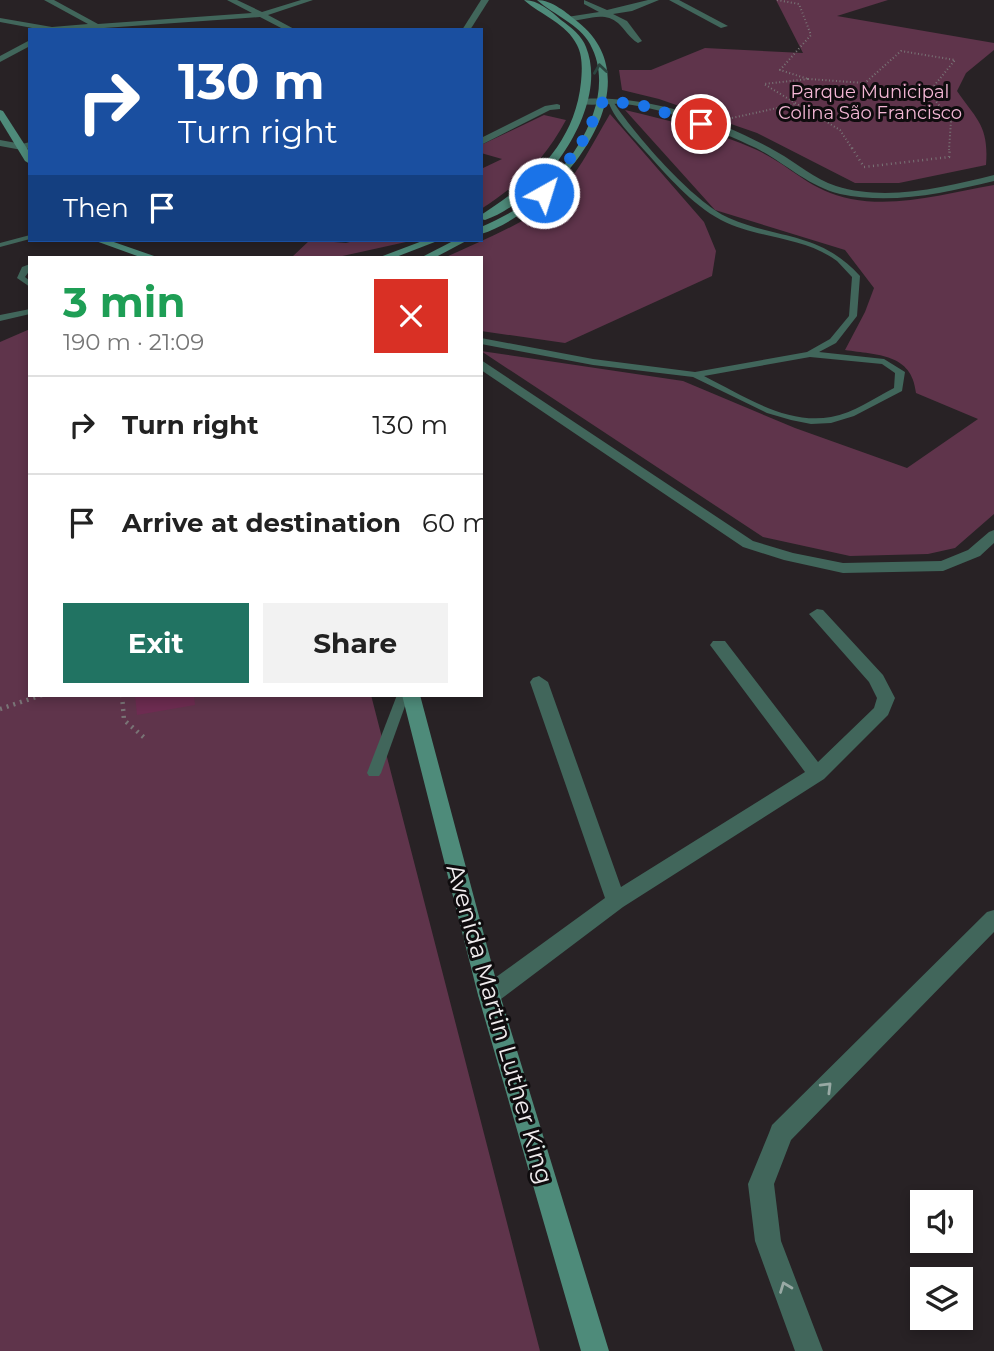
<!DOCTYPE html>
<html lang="en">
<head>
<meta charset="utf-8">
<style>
	:root { --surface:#fff; --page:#f2f2f2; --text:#222; --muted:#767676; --line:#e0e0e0; --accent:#217362 }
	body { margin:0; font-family:Montserrat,sans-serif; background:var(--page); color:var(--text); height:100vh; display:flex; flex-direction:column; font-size:26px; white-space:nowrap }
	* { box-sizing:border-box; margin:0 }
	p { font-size:23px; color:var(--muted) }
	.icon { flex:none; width:38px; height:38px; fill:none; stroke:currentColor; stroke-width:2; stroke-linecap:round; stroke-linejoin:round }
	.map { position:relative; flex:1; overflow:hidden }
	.details { position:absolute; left:28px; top:256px; width:455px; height:441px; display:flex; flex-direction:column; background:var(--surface); border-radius:0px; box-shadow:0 4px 10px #0003 }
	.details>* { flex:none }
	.guide { position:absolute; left:28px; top:28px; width:455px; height:214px; border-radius:0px; box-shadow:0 4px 10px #0003; background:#1a4fa0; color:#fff; overflow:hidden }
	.tools { position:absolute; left:910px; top:1190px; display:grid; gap:14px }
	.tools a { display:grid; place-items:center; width:63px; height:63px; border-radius:0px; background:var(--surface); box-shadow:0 4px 10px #0003; font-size:35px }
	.pin { position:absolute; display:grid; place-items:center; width:60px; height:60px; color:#fff; margin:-30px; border:4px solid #fff; border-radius:50%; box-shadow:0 2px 7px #0007 }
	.me { position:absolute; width:77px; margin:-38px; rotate:39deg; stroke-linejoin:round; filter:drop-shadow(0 0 5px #0008) }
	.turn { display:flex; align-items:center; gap:24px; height:147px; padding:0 35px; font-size:32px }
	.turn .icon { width:91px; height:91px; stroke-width:2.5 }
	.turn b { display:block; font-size:49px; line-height:60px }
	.then { display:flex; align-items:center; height:66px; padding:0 35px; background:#0003; gap:14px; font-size:26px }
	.round { display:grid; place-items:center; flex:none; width:74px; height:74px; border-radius:0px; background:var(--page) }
	.head { display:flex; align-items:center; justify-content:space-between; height:119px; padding:0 35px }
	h1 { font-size:42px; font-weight:700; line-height:52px; color:#1e9e55 }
	.cta { display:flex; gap:14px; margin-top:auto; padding:14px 35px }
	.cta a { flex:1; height:80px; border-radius:0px; background:var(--accent); color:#fff; font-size:28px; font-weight:700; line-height:80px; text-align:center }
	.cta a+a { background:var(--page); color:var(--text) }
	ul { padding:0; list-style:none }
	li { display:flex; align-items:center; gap:21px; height:98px; padding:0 35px; border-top:2px solid var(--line) }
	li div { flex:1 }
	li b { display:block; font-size:26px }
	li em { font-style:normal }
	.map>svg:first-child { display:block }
</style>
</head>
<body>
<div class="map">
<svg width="994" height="1351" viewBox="0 0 994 1351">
	<rect width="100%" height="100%" fill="#282225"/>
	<g fill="#5f344b">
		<path d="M776,0H888L837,16L994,43V50L966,73L957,91C977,120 989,126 986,165L899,183H855L757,133L659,99L622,90L619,70H651L705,48L803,53Z"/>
		<path d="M625,110C670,121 715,131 757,150C793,167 808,190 851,199C899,208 947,193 994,185V514L955,548L928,554L850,556L763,537L481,351L683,381L795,428L907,468L978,419L916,393C912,353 877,355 845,350L865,312L874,288L845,250L715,210Z"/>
		<path d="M610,114L704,222L716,251L712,276L565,343L481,331V257H446C475,244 523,224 548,204C575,181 592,144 610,114Z"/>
		<path d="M544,115L566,120C545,159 519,185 481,209V169L502,159L481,153V145Z"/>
		<path d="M310,240L346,243L357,240H415L338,257H292Z"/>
		<path d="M30,329V695H371L540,1351H0V342Z"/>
	</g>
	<path fill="#6d2c51" d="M135,695H194L195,705L137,715Z"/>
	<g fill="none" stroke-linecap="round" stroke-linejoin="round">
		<g stroke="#797476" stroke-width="2" stroke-dasharray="1 2.5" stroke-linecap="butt">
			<path d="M777,0L799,4L811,35L780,70L808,79"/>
			<path d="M808,79L865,83L901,51L955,60L929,92L951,121L949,150"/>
			<path d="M808,79L764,84L840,130L853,150"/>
			<path d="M732,118L795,104"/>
		</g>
		<path stroke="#797476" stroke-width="2.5" stroke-dasharray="1 3.5" stroke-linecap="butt" d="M852,148L864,167L949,157L950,148"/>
		<g stroke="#797476" stroke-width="4.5" stroke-dasharray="2 5" stroke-linecap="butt">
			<path d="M122,695L124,720L147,740"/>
			<path d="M0,709L42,695"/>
		</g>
		<g fill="#41665b" fill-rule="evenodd">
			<path d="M608,100H612C634,134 693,202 729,218C779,240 819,231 860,276L857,316L836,343L819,352L884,359L905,372L902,391L854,416L831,423L811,424L791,420L767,413L693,377L593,365L481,344V338L593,359L695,372L807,352L830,339L849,316L852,277C847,272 842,266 837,261C803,236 757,239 721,220C691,204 667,175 645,151C633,137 612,117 608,100ZM810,357L882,364L895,373L894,388C874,398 854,413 831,417C786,425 742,395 704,376Z"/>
			<path d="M30,235V239L0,247V243Z"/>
			<path d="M30,264V270L25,277L30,281V287L17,278L22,267Z"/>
			<path d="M30,309V314L0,321V315Z"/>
			<path d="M397,695H409L381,773L379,776H369L367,773Z"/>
		</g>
		<g fill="#41665b" fill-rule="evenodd">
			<path d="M44,0H54L98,24L252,13L227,0H237L262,12L301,0H313L268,15L296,30H285L260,17L76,30H43L0,22V18L52,27L88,24Z"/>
			<path d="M481,0H489L470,30H462Z"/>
			<path d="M584,0L607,10L648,0H659L632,11L613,14L627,21L642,41L638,43C629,38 625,29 618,23C603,10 585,21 567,21V17L599,12L584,4Z"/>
			<path d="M669,0H679L728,26L721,28Z"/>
			<path d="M30,40V46L0,62V56Z"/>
			<path d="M584,99C649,95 721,120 777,152C797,163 814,179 836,186C887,202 945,187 994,175V181C944,193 892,205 840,194C808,186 785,163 756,148C715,129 668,109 624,104C609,103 595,106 581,104V100Z"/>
			<path d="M557,104L560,105V109L550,110L481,145V138L545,106Z"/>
			<path d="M0,140L22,144L30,142V148L22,150L0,146Z"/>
			<path d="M481,360L753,541L793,553L843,563L941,561L968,550L989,532L994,530V543L980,556L943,571L843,573L784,560L743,547L481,370Z"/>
			<path d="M817,609L823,610L883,675L895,698L888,715L824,779L623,907L497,1002L489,1004L481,1002L478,995L481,988L605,898L530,682L533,678L539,676L548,682L621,887L805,772L713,649L710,645L713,641H725L818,762L874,708L877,698L869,682L809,614Z"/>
			<path d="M994,910V932L791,1140L774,1184L781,1241L823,1351H795L755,1241L748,1184L769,1133L772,1125L987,912Z"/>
		</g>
		<g fill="#4e8b7a" fill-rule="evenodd">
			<path d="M524,0C538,0 551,11 561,20C571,27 582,36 586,47C611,108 541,201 485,220L481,219V215C531,183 575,144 581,82C582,71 583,56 577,45C567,24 541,15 524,0Z"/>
			<path d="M537,0C552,0 567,13 578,22C661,88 552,212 481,234V227C499,219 517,210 532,198C573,165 619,97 590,44C579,24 554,15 537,0Z"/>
			<path d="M0,110L3,111L30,153V164L25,161L0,120Z"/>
			<path d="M93,240H108L157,257H140Z"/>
			<path d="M425,240H440L396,257H380Z"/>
			<path d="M455,240H468L436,257H422Z"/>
			<path d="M402,695H420L500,995L609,1351H581L478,995Z"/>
		</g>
	</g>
	<defs><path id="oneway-chevron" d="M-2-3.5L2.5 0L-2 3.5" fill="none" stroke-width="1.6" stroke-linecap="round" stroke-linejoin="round" transform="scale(1.75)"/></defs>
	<use stroke="#2b453f" href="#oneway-chevron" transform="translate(600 69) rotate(-98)"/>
	<g stroke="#98a9a4">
		<use href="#oneway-chevron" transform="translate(827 1087) rotate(-45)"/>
		<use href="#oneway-chevron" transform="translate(785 1287) rotate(-111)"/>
	</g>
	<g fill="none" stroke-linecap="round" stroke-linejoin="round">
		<path stroke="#1a73e8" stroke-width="12" stroke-dasharray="0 21.6" d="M544,193L581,144L603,101L638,104L701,124"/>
	</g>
	<g text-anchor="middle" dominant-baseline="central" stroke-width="6" stroke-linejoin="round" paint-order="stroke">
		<g font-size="18" fill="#f4b7d5" stroke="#0f0c0e">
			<text x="870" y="92">Parque Municipal<tspan x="870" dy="21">Colina São Francisco</tspan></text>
		</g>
		<g font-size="24" fill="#f0ecee" stroke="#0f0c0e">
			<text transform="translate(500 1024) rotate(74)">Avenida Martin Luther King</text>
		</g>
	</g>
</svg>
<div class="tools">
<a><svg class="icon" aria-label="sound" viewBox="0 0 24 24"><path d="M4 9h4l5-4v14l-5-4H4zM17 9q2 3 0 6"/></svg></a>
<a><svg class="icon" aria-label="layers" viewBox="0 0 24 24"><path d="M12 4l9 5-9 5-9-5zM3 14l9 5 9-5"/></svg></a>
</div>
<div class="pin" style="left:701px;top:124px;background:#d93025"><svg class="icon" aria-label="arrive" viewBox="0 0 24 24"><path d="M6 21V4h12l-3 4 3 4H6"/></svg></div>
<svg class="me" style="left:544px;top:193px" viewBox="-20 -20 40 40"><circle r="17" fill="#1a73e8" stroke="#fff" stroke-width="3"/><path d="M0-11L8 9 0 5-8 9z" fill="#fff"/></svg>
<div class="guide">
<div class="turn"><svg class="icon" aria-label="right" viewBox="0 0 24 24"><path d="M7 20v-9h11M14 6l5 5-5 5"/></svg><div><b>130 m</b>Turn right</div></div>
<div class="then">Then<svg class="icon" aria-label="arrive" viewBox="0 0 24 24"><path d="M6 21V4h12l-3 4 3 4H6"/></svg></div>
</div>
<section class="details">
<div class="head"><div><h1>3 min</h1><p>190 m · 21:09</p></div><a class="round" style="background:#d93025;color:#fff"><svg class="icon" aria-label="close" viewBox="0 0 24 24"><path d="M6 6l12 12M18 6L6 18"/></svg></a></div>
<ul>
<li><svg class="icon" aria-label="right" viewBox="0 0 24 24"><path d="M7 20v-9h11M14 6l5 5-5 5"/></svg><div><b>Turn right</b></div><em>130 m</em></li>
<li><svg class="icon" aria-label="arrive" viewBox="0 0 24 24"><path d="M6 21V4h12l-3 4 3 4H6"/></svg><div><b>Arrive at destination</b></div><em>60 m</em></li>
</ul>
<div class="cta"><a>Exit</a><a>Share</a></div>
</section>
</div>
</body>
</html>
